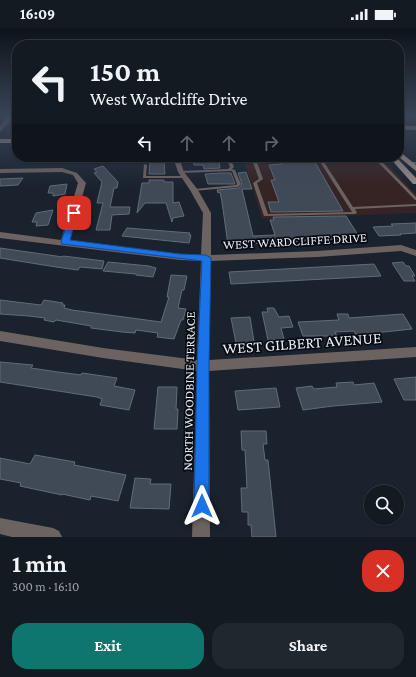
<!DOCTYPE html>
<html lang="en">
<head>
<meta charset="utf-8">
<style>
	:root { --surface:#141a22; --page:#21272f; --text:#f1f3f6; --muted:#9da1a5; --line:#333840; --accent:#0f766e }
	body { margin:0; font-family:"Crimson Pro",serif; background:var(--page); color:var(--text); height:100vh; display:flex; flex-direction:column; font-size:15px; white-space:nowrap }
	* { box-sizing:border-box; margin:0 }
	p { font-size:13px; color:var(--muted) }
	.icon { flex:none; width:22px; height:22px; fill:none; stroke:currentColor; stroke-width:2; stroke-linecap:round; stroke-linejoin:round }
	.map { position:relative; height:509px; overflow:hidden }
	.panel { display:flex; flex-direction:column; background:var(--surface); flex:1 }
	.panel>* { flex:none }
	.guide { position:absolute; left:12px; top:12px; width:392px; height:122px; border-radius:16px; box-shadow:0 1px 3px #0004,0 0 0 1px var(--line); background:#141a22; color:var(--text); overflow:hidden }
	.tools { position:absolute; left:364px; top:457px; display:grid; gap:8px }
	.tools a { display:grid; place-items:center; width:40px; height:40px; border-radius:50%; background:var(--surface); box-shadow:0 1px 3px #0004,0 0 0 1px var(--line); font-size:20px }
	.pin { position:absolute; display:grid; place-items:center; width:34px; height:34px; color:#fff; margin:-17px; border-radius:8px; box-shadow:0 2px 6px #0006 }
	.me { position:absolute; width:44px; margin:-22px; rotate:0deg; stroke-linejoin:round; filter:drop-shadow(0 0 3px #0008) }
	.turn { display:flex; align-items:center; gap:14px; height:84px; padding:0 12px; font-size:18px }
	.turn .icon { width:52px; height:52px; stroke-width:2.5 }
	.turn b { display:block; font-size:28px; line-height:34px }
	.lanes { display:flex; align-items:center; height:38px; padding:0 12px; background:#0003; justify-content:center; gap:20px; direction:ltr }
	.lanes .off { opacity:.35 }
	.round { display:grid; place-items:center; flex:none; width:42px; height:42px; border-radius:16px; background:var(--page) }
	.summary { display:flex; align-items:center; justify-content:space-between; height:68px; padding:0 12px }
	h1 { font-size:24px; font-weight:700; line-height:30px }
	.button { display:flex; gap:8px; margin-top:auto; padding:8px 12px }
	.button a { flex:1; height:46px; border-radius:16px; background:var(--accent); color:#fff; font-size:16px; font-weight:700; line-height:46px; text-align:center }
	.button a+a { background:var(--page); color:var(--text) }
	.status { display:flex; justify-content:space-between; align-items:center; height:28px; padding:0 20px; background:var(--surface); direction:ltr }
	.status svg { height:11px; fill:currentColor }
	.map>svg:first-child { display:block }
</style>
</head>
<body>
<div class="status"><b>16:09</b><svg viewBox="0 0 49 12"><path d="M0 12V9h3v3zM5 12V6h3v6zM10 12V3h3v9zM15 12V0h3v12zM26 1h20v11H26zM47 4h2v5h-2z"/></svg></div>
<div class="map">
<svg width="416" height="509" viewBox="0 0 416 509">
	<rect width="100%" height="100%" fill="#1a222e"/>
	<path fill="#362324" d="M243,129H381L416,166V185L262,191Z"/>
	<g fill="#404956" stroke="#626b79">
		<path d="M193,129H218L220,140L204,141L203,137H194Z"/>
		<path d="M279,129H312L343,183L271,184L268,174H279L271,152H275L269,137L282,136Z"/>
		<path d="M150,134H164L165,146H149Z"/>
		<path d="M103,138L118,154L117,160H114L110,179H130L129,186L112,187L110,202H96L103,175H97L102,154L94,145L97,144L94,141Z"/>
		<path d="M246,144L252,161H242L253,208L275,207L270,192H274L273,189L346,188L360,210L228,217L222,174L220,164L218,165L217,162L239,160L242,156L238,145Z"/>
		<path d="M221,145H231L235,156H208L205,146Z"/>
		<path d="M23,150L18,157L0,158V151Z"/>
		<path d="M149,152H164V154H173V175L179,174L184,188L173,190L172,194L166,175H145L137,185L142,155H149Z"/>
		<path d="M67,156L65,166L53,168V165H48L50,158Z"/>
		<path d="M53,182L48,197L36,198L37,194H32L36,185Z"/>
		<path d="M416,195V205L400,206L401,207L379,208L373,199L393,198L391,196Z"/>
		<path d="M127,200L190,205L189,207H191L189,215L122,208Z"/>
		<path d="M0,220L63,229V228L104,233L102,241L80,239L78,242L56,239L0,230Z"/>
		<path d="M108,234L149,238L156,240L153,249L136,247V246L103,243Z"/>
		<path d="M403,234L406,238H409L415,248H412L415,253H404L392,235Z"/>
		<path d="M374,236L381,248L231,256L229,244Z"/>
		<path d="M171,247L187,248L184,262H182L178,280L186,281L183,292H181L174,311L157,309L158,305L136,302L135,305L122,304L91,300V298L56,292L54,294L44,292L45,290L29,288L0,286V272L41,277L44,272L63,275L62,277H65L64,280L72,282L161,294L169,269H167Z"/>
		<path d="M267,280H274L279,289L289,288L293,299L281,300L284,311L268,312L262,284H268Z"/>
		<path d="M337,286H348L349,290L403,286L412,301L356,307L354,303L335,304L337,308H303L298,294L339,292Z"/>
		<path d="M250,289L254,314L236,315L231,290Z"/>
		<path d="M0,334L33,337L31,340L58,344L81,347L82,345L117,350L114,358L135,362L129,382L100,377L102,371L97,369L0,354Z"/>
		<path d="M416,349V372H404L394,351Z"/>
		<path d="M353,354L354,357L374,355L382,374L333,378L303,382L296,360L312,358L314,361L337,359L336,355Z"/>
		<path d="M158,359H177L176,381H178L177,401H154Z"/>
		<path d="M276,360L280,379L238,382L235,363Z"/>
		<path d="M241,403H266L267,416H263L265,432H268L276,509H252L251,497H248V484H242L241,460H247L245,422H242Z"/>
		<path d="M35,427L75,434L74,437L126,447L118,473L91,468L90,472L62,466V467L20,458L21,455L0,451V430L30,436Z"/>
		<path d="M135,450L151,451L150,456H171L169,481L130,480Z"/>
	</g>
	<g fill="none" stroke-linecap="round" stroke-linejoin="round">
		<g fill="#6c6361" fill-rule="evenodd">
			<path d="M226,129H230L234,139L232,141L235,142L241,156L238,159L193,163L192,162L194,161L236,157L237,156L232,143L181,145L179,144L181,143L228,141L230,139Z"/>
			<path d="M251,129H255L263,151L257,155L268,186L352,184L317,129H336L334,130L322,131L353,179L416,176V178L355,181L357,185L355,186L264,188L253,155L259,151Z"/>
			<path d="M373,129H377L416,169V172H415Z"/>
			<rect x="408" y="134" width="8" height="2"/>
			<path d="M144,136L147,137L146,148H185L187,149L185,150H143Z"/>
		</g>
		<g fill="#6c6361" fill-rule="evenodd">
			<path d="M7,88H11L10,93L0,104V98Z"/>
			<path d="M173,129H179L184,144L198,162L211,185V227L317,223L401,217L416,222V228L401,223L317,229L210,233L209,332L416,319V329L209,343L210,509H192L197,343L103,330L0,313V303L103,320L197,332L201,233L180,232L0,210V204L61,212L78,155L73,147L62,144L0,145V141L62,140L77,145L86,155L70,213L180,226L201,227L203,185L190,162L178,144Z"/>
			<path d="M0,490L53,500L59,503L62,509H12L0,506Z"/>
		</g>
		<g fill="#968986" fill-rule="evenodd">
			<path d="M399,97L416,98V102L399,101Z"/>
			<rect x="0" y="111" width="17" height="4"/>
			<path d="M399,123L416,137V143L399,129Z"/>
			<path d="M389,129H396L416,150V156H413Z"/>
		</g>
	</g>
	<linearGradient id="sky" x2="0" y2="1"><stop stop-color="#0e1319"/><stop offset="0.55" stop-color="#384457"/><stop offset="1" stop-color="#384457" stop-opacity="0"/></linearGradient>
	<rect width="416" height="159" fill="url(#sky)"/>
	<path fill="#1a73e8" stroke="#114b97" d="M71,183H76L77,185L70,212L180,226L206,227L211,230L209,338V478L207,483L202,485L196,483L194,478L197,338L202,233L62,216L61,214Z"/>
	<g text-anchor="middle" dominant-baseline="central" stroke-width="3.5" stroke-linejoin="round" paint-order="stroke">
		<g font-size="13" fill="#e8eef6" stroke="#080b11">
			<text transform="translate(295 213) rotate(-3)">WEST WARDCLIFFE DRIVE</text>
			<text transform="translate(189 363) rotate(-89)">NORTH WOODBINE TERRACE</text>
		</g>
		<g font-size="16" fill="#e8eef6" stroke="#080b11">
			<text transform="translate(302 315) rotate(-4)">WEST GILBERT AVENUE</text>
		</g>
	</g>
</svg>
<div class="tools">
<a><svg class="icon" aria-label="search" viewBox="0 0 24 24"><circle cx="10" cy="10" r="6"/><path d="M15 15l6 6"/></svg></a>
</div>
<div class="pin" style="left:74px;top:185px;background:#d93025"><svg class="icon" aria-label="arrive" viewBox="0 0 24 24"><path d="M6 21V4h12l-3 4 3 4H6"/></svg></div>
<svg class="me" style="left:202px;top:478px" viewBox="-20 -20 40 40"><path d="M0-17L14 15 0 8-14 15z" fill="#1a73e8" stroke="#fff" stroke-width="4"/></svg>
<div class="guide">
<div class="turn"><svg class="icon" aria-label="left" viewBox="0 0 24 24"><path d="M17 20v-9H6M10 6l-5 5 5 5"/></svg><div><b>150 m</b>West Wardcliffe Drive</div></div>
<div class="lanes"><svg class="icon" aria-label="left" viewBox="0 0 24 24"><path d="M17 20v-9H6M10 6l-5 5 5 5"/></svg><svg class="icon off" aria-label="ahead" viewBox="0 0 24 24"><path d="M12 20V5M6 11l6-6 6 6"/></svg><svg class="icon off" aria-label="ahead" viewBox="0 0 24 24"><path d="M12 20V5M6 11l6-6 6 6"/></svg><svg class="icon off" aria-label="right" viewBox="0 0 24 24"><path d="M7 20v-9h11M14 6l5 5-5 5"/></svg></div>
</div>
</div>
<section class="panel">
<div class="summary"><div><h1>1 min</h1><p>300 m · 16:10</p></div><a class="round" style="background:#d93025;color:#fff"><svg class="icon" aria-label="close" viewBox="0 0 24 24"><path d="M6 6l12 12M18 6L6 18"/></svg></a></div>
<div class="button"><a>Exit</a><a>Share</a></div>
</section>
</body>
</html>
